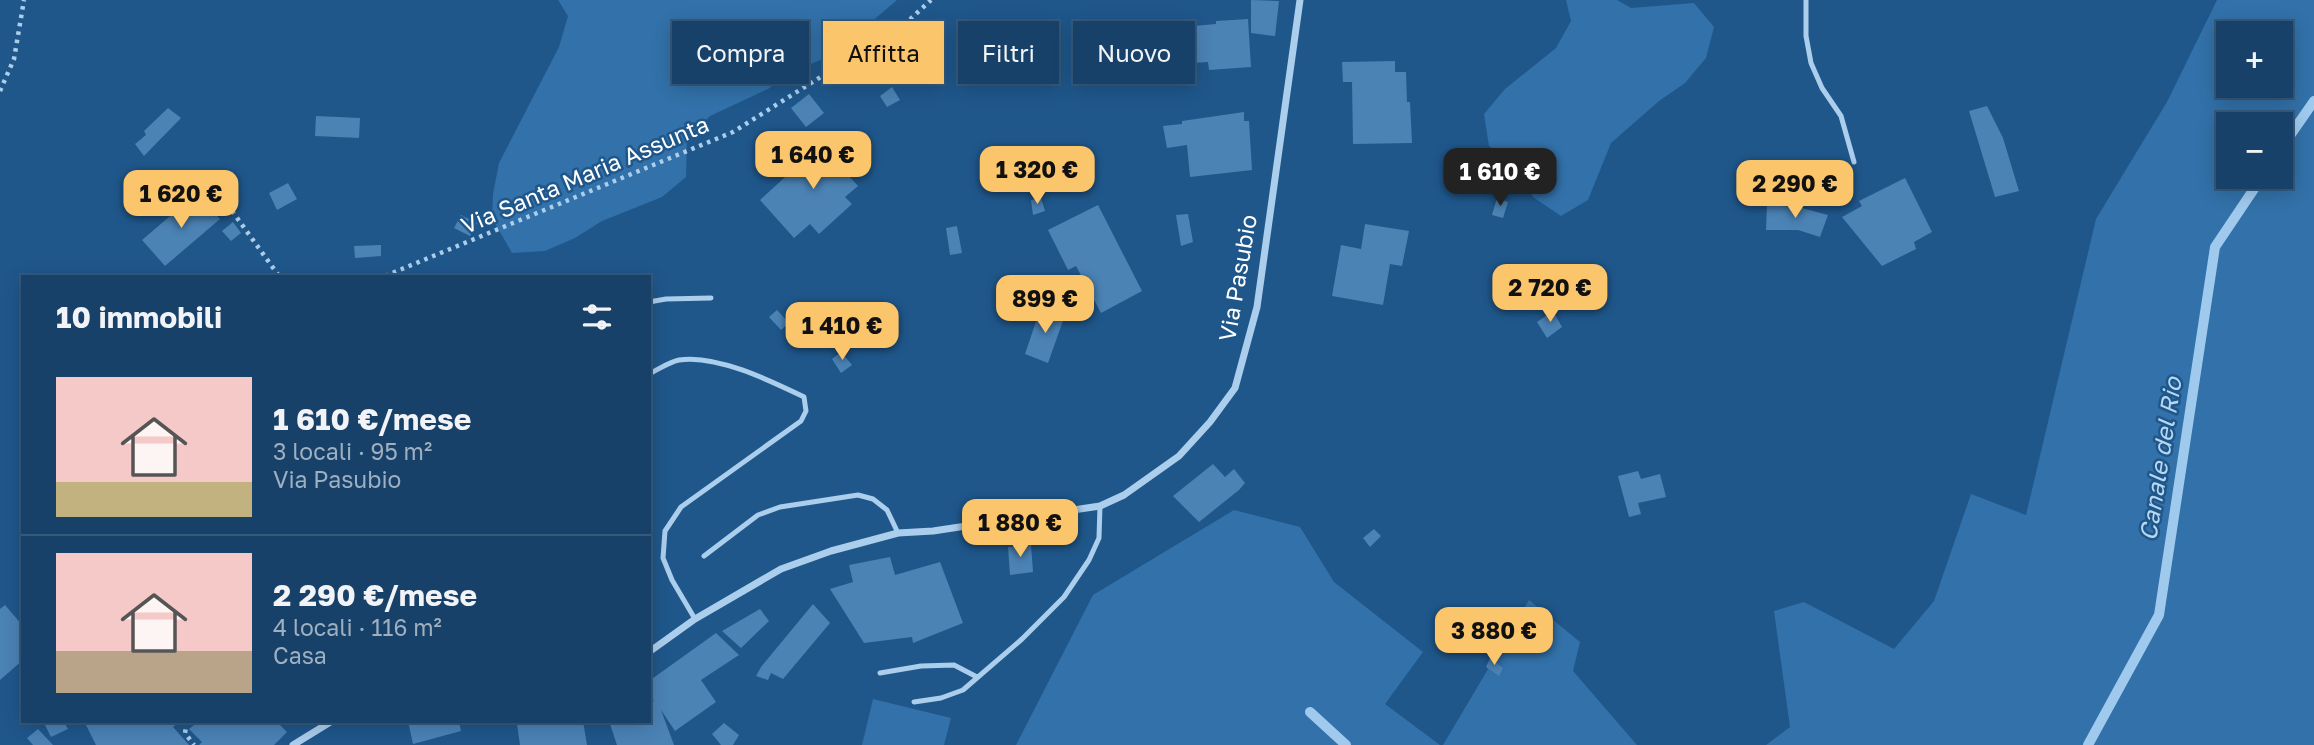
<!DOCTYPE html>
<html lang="it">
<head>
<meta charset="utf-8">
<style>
	body { margin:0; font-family:"Golos Text",sans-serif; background:#244c71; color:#f1f3f6; height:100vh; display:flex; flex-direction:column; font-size:26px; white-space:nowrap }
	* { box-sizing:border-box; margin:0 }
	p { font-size:23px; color:#9eafc0 }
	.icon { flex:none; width:38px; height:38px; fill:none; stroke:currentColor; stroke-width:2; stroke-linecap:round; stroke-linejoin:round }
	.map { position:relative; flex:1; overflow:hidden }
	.details { position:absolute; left:21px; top:275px; width:630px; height:448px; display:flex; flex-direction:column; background:#174168; border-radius:0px; box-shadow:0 4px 18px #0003,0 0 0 2px #365a7c }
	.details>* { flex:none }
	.banner { position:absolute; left:672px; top:21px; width:665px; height:63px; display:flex; gap:14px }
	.fabs { position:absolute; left:2216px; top:21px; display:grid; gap:14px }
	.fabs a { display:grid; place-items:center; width:77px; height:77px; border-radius:0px; background:#174168; box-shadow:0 4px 18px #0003,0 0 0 2px #365a7c; font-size:35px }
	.price { position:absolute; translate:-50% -60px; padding:0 16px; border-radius:14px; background:#fac56b; color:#111; font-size:23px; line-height:46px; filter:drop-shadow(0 2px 4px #0008) }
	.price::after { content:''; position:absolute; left:50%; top:42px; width:21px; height:16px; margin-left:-10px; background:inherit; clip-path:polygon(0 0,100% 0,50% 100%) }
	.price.active { background:#222; color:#fff }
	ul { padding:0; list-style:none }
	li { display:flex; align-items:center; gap:21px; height:175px; padding:0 35px }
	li+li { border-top:2px solid #365a7c }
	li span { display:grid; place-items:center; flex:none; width:196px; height:140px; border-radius:0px; color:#555 }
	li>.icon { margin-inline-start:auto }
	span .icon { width:84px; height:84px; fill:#fffc; stroke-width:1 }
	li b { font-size:30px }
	h2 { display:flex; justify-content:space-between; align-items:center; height:84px; padding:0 35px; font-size:30px }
	.pill { padding:0 24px; border-radius:0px; background:#174168; box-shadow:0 4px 18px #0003,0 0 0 2px #365a7c; font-size:24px; line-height:63px }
	.pill.active { background:#fac56b; color:#111 }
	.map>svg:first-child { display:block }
</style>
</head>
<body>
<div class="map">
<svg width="2314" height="745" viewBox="0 0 2314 745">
	<rect width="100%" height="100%" fill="#1f578b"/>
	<path fill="#3271a9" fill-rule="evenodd" d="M558 0H897L850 40 823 59 793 71 768 89 710 116 687 138 686 177 662 197 602 221 575 238 545 251 512 253 492 218 493 194 499 163 559 47 568 16Z
		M1566 0H1617L1631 8 1694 3 1714 27 1706 58 1685 83 1659 101 1611 143 1588 200 1561 216 1533 197 1516 168 1489 146 1484 114 1505 89 1556 48 1571 21Z
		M2217 0H2314V745H1766L1790 727 1774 611 1804 602 1894 649 1934 601 1971 494 2026 515 2096 219 2167 102ZM2228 33H2280V86H2228ZM2228 124H2280V177H2228Z
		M1234 510 1300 527 1334 582 1423 652 1385 704 1440 745H1016L1093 595Z
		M1529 600 1580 642 1573 671 1637 745H1443Z
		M873 699 951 718 944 745H862Z"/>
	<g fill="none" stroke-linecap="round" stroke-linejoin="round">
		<path stroke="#9fcaed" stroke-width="10" d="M2280 150 2314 101
			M1310 712 1346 745
			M2088 745 2159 615 2215 247 2262 177"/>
	</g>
	<path fill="#4b83b5" d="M1251 0 1279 1 1275 36 1251 33Z
		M1248 19 1251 67 1209 70 1208 62 1191 63V84H1161L1163 65H1152L1150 30 1216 24V21Z
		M1395 61V72H1406L1407 102H1410L1412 143 1353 144 1352 82H1343L1342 62Z
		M892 87 900 100 887 107 880 96Z
		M809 94 824 113 806 127 791 108Z
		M1987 106 2003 138 2019 191 1995 197 1969 111Z
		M168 108 181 118 144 156 135 144 146 135 144 131Z
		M1244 112V121H1249L1252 170 1190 177 1187 145 1167 148 1163 126 1182 124V121Z
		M316 116 360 118 359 138 315 136Z
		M825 140 849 150 841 167 858 186 845 197 852 204 819 234 810 224 794 238 760 200Z
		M1905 178 1932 232 1914 242 1916 249 1882 266 1842 217 1862 206 1859 201Z
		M288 183 297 199 277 210 269 193Z
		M197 193 220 219 165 266 142 240Z
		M1041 198 1045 211 1033 215 1031 200Z
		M1497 198 1508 202 1503 218 1492 215Z
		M1098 205 1142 291 1101 313 1076 266 1068 270 1048 230Z
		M1767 205 1798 207 1828 215 1820 237 1798 230H1766Z
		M1188 214 1193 242 1181 246 1176 215Z
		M461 215 477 223 470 236 454 228Z
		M233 222 241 233 231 241 222 231Z
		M1365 224 1409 231 1402 266 1390 264 1383 305 1332 296 1341 245 1361 249Z
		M957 226 962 253 950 255 946 228Z
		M381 245V256L355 258 354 246Z
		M1041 307 1065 315 1048 363 1025 354Z
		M777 310 789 323 781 330 769 317Z
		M1553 311 1562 327 1547 338 1537 322Z
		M841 352 852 365 841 373 832 359Z
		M1213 464 1225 477 1234 469 1245 483 1239 490 1199 522 1173 496Z
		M1638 471 1641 479 1660 474 1666 497 1638 503 1641 514 1629 517 1618 476Z
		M1374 529 1381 536 1370 547 1363 538Z
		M1031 544 1033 572 1010 575 1008 547Z
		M890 557 895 575 940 562 963 623 913 643 912 637 864 643 830 589 853 582 849 565Z
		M813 604 830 623 783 679 771 673 768 680 756 676 761 667Z
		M5 605 23 626V660L0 680V609Z
		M760 609 769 621 741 648 722 631Z
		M1501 609 1515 621 1509 629 1495 615Z
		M716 633 739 655 701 680 716 702 675 731 661 710 674 745H617L609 721H649V702L654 701 649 694V681Z
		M1490 658 1503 668 1499 676 1486 667Z
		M43 721H63L68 729 51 737Z
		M84 721H180L173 727 189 745H96Z
		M199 721H276L287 732 274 745H199L202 742 189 729Z
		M408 721H459L461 731 413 744Z
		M539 721H583L587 745H520L517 724Z
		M724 723 739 735 733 745H721L712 734Z
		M38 729 53 745H33L27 738Z"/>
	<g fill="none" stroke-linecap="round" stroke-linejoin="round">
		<path stroke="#abceec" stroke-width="4.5" stroke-dasharray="3.5 5" stroke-linecap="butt" d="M0 91 14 59 24 0
			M227 204 279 276
			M385 276 733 132 905 24 931 0
			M187 721 185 733 194 745"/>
		<path stroke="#abceec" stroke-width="5" d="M1806 0V36L1811 63 1822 88 1841 116 1854 162
			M649 302 666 299 711 298
			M649 374C659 369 669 362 679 360 716 354 771 381 804 397L806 411 801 421 681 507 665 531 663 558 672 580 695 619
			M704 556 758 515 780 507 858 495 873 499 887 510 898 533
			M880 673 921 666 954 665 977 677
			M914 702 941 698 963 690 1022 639 1064 597 1089 560 1099 538 1100 506"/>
		<path stroke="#abceec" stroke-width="7" d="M649 652 695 619 781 569 831 551 898 533 933 531 1100 506 1124 495 1179 456 1210 422 1235 388 1257 307 1300 0
			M293 745 332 721"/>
	</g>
	<g text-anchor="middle" stroke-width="5" stroke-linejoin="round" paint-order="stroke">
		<g font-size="23" fill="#fff" stroke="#1f578b">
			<text transform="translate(585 175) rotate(-23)" y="8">Via Santa Maria Assunta</text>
			<text transform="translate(1238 278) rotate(-80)" y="8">Via Pasubio</text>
		</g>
		<g font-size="24" font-style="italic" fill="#b7d7f3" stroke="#1f578b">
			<text transform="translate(2161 459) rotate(-81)" y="8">Canale del Rio</text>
		</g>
	</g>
</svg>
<div class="fabs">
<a>+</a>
<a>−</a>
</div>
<b class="price" style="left:813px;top:191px">1 640 €</b>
<b class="price" style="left:1037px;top:206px">1 320 €</b>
<b class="price active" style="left:1500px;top:208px">1 610 €</b>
<b class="price" style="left:1795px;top:220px">2 290 €</b>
<b class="price" style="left:181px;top:230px">1 620 €</b>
<b class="price" style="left:1550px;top:324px">2 720 €</b>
<b class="price" style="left:1045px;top:335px">899 €</b>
<b class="price" style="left:842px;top:362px">1 410 €</b>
<b class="price" style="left:1020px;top:559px">1 880 €</b>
<b class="price" style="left:1494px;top:667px">3 880 €</b>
<div class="banner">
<a class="pill">Compra</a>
<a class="pill active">Affitta</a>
<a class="pill">Filtri</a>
<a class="pill">Nuovo</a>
</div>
<section class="details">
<h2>10 immobili<svg class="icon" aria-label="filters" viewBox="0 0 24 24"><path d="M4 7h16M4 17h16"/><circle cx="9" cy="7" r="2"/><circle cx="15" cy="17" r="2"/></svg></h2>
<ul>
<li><span style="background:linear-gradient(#f6c9c9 75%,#c2b280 0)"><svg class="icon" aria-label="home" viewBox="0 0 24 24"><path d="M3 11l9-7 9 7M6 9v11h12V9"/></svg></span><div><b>1 610 €/mese</b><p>3 locali · 95 m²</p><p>Via Pasubio</p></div></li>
<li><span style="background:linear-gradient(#f6c9c9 70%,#b9a48a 0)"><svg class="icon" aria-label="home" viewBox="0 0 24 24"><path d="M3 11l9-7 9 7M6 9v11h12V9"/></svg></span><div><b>2 290 €/mese</b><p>4 locali · 116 m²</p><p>Casa</p></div></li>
</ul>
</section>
</div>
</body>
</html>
